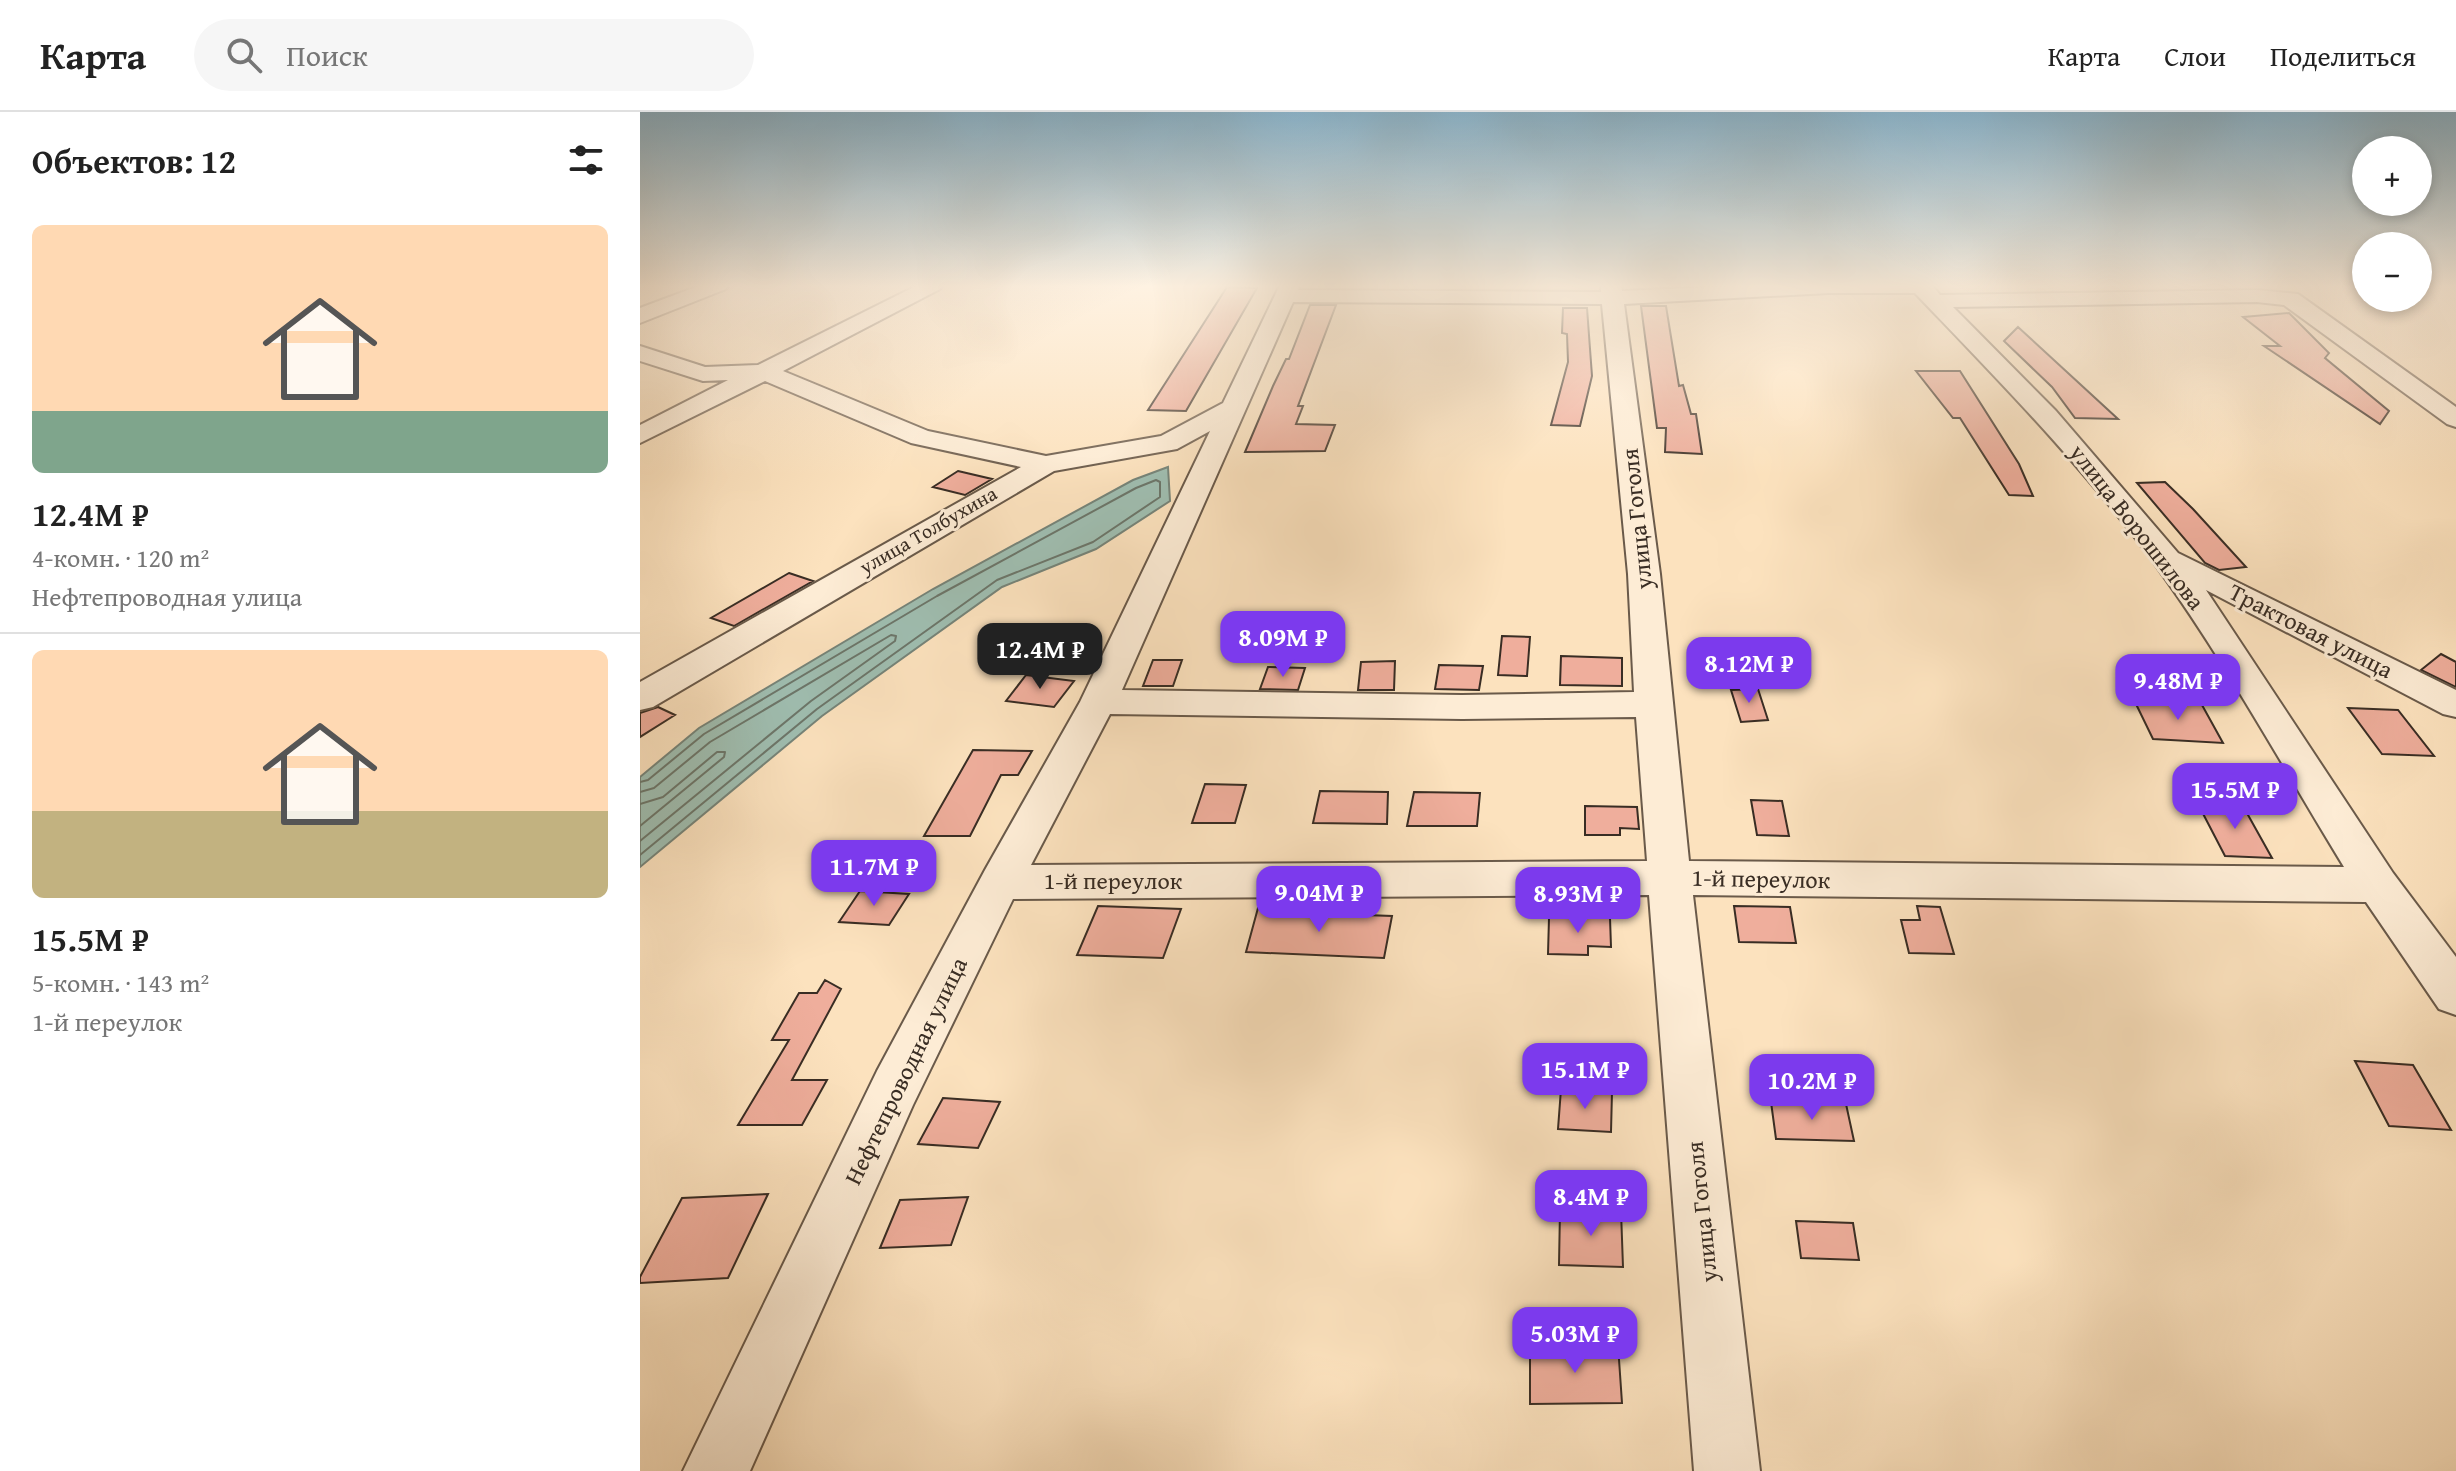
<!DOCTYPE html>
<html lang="ru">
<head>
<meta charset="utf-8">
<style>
	body { margin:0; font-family:"Gentium Book Plus",serif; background:#f6f6f6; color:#222; height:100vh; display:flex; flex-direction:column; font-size:30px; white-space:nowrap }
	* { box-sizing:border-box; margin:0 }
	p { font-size:26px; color:#767676 }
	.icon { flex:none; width:44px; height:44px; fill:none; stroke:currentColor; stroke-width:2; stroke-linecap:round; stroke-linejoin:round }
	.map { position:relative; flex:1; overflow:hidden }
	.drawer { display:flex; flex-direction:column; background:#fff; width:640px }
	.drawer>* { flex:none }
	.fabs { position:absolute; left:1712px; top:24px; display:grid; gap:16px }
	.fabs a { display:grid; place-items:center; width:80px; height:80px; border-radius:50%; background:#fff; box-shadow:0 4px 12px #0003; font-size:40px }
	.price { position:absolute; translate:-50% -68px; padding:0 18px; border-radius:16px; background:#7c3aed; color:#fff; font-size:26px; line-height:52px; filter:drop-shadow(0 2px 4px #0008) }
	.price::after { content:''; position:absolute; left:50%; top:48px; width:24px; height:18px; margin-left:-12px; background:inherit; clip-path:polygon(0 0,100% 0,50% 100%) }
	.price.selected { background:#222; color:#fff }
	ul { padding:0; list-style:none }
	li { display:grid; align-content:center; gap:16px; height:424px; padding:0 32px }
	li+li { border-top:2px solid #e0e0e0 }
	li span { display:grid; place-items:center; height:248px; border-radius:12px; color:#555 }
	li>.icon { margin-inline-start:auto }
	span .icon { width:144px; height:144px; fill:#fffc; stroke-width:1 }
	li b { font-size:34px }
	h2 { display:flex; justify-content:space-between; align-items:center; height:96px; padding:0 32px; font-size:34px }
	header { display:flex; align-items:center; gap:48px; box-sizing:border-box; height:112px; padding:0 40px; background:#fff; border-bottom:2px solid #e0e0e0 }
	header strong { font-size:38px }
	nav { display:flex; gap:44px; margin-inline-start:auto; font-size:28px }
	.search { width:560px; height:72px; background:#f6f6f6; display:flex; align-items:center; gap:20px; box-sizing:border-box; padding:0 28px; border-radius:44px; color:#767676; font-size:30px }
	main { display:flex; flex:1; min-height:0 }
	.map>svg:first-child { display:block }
</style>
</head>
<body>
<header>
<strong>Карта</strong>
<div class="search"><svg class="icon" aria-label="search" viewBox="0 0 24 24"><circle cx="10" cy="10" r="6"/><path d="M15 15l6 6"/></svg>Поиск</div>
<nav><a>Карта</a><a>Слои</a><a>Поделиться</a></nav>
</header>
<main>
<section class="drawer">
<h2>Объектов: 12<svg class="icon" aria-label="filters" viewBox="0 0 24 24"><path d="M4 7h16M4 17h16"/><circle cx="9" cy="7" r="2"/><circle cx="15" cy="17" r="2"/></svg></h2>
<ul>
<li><span style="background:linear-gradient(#ffd9b3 75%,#7fa58c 0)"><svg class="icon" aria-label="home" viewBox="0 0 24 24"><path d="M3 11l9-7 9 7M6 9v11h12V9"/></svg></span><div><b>12.4M ₽</b><p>4-комн. · 120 m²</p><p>Нефтепроводная улица</p></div></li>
<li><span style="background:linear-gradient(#ffd9b3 65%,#c2b280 0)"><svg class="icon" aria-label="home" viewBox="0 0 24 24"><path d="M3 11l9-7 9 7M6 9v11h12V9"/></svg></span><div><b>15.5M ₽</b><p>5-комн. · 143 m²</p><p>1-й переулок</p></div></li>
</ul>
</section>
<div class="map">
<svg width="1816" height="1359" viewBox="0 0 1816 1359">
	<rect width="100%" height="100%" fill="#fce2be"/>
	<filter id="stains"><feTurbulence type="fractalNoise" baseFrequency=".0025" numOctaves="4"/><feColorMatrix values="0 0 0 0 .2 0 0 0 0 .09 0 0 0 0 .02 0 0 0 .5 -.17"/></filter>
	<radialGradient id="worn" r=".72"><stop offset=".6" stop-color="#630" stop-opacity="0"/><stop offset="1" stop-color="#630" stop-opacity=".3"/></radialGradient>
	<path fill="#9fbeb1" stroke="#768479" stroke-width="2" d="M528 355 530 389 456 437 362 475 182 604 0 755V665L59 616 293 477 493 368Z"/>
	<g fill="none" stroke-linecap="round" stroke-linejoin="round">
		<path stroke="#6c766a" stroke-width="2" d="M0 670 8 668 64 622 297 484 496 376 516 368 520 370V385L453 430 357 468 177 597 0 743
			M0 680 14 676 70 630 251 523 256 524 255 529 171 589 0 729
			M0 692 23 685 77 640H85L84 645 0 714"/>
	</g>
	<path fill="#efae9c" stroke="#392d24" stroke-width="2" d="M587 175 617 176 546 299 508 298Z
		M670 193H696L658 294H663L656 312 695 313 685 339 605 340 633 274 646 247H649Z
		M1001 194H1026L1039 274 1043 273 1051 302H1056L1062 342 1025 340 1026 316H1017Z
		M923 196H947L952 264 940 314 911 313 928 250 927 222 922 221Z
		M1649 201 1689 241 1685 246 1749 299 1740 312 1624 234H1640L1603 205Z
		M1378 215 1478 307 1435 306 1412 275 1364 229Z
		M1276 259H1320L1379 352 1393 384 1369 383 1320 306H1313Z
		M318 359 352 367 325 383 293 375Z
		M1525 370 1553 397 1606 455 1579 458 1565 451 1497 371Z
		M149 461 173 469 94 514 71 506Z
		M862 524 890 525 887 564 858 563Z
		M1801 542 1816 550V575L1781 558Z
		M921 544 982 546V574L920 573Z
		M513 548H542L533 574H503Z
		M755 549 754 578H718L721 550Z
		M799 553 843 554 839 578 795 577Z
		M628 555 665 556 658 578 620 577Z
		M386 563 434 569 414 595 366 589Z
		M1118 577 1128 608 1101 610 1091 578Z
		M1495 590 1562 593 1583 631 1513 627Z
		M18 595 35 603 0 625V601Z
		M1708 596 1758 598 1794 644 1742 642Z
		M333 638 392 639 378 663H361L330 724H284Z
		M565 672 606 673 595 711H552Z
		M680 679 748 680 747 712 673 711Z
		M774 680 840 681 837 714H767Z
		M1111 688 1142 689 1149 724 1117 723Z
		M1558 692 1603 694 1632 746 1585 744Z
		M945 694 997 695 999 717 980 716V723H945Z
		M220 779 269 782 249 813 199 810Z
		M458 794 541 797 523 846 437 843Z
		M1094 794 1150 795 1156 831 1099 830Z
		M1277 794 1300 795 1314 842 1269 841 1261 808H1280Z
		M618 796 672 797 671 801 752 804 744 846 606 840Z
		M909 806H970L971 835 948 834V843L908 842Z
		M185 868 201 877 152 968H187L162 1013H98L149 928H132L159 881H177Z
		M1715 949 1773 953 1811 1018 1749 1014Z
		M921 977 972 980 971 1020 918 1017Z
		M303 986 360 990 338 1036 278 1032Z
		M1131 990 1206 992 1214 1029 1136 1027Z
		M128 1082 88 1166 0 1171V1165L42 1086Z
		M328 1085 311 1133 240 1136 260 1088Z
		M920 1098 981 1099 983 1155 919 1153Z
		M1156 1109 1213 1111 1219 1148 1161 1146Z
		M978 1233 982 1291 890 1292V1234Z"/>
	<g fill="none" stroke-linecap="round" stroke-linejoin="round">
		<g stroke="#6a5a4a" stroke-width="4">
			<path id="minor" d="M61 173H89L86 177 0 211V196Z
				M278 173H303L300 177 143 259 288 319 406 344 521 324 583 291 640 173H660L658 178 961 180V173H981L982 179 1112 173H1292L1300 183 1617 178 1658 182 1816 295V315L1807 312 1644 193 1617 190 1313 195 1416 299 1538 441 1816 578V605L1803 602 1566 478 1753 761 1816 845V903L1799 897 1726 790 1053 783 1120 1359H1054L1009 783 373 787 273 993 110 1359H43L237 959 345 758 440 590 570 319 537 337 414 359 13 595 0 598V570L381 355 271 331 125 269 0 331V313L88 268 63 269 0 249V234L65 255 118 253ZM1188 181H1275C1359 269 1446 357 1517 455 1586 551 1643 655 1704 755L1049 749 1020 462 984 192ZM653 190 962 192 988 462 994 580 822 583 482 578ZM470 602 822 607 996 605 1007 749 391 753Z"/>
		</g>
		<use href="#minor" fill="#fdecd5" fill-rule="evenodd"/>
	</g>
	<linearGradient id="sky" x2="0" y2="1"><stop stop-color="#8bb8d2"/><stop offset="0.48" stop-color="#fef2e2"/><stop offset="1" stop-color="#fef2e2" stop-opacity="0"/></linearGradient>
	<rect width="1816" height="363" fill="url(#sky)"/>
	<g text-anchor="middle" stroke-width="6" stroke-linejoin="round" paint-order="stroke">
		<g font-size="20" fill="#392d24" stroke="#fdecd5">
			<text transform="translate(288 418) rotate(-30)" y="7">улица Толбухина</text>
		</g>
		<g font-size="24" fill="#392d24" stroke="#fdecd5">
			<text transform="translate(997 407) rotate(-96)" y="8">улица Гоголя</text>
			<text transform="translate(1497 415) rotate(52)" y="8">улица Ворошилова</text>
			<text transform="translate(1671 519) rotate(27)" y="8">Трактовая улица</text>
			<text transform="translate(1121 767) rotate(1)" y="8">1-й переулок</text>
			<text x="473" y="777">1-й переулок</text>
			<text transform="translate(266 959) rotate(-64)" y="8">Нефтепроводная улица</text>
			<text transform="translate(1062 1100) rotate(-96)" y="8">улица Гоголя</text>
		</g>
	</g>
	<rect width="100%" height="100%" filter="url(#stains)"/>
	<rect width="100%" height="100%" fill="url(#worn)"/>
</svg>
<div class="fabs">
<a>+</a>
<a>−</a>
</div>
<b class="price" style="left:643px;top:567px">8.09M ₽</b>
<b class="price selected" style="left:400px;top:579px">12.4M ₽</b>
<b class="price" style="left:1109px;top:593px">8.12M ₽</b>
<b class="price" style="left:1538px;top:610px">9.48M ₽</b>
<b class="price" style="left:1595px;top:719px">15.5M ₽</b>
<b class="price" style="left:234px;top:796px">11.7M ₽</b>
<b class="price" style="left:679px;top:822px">9.04M ₽</b>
<b class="price" style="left:938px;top:823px">8.93M ₽</b>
<b class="price" style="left:945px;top:999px">15.1M ₽</b>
<b class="price" style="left:1172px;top:1010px">10.2M ₽</b>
<b class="price" style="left:951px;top:1126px">8.4M ₽</b>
<b class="price" style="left:935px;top:1263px">5.03M ₽</b>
</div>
</main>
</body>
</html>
